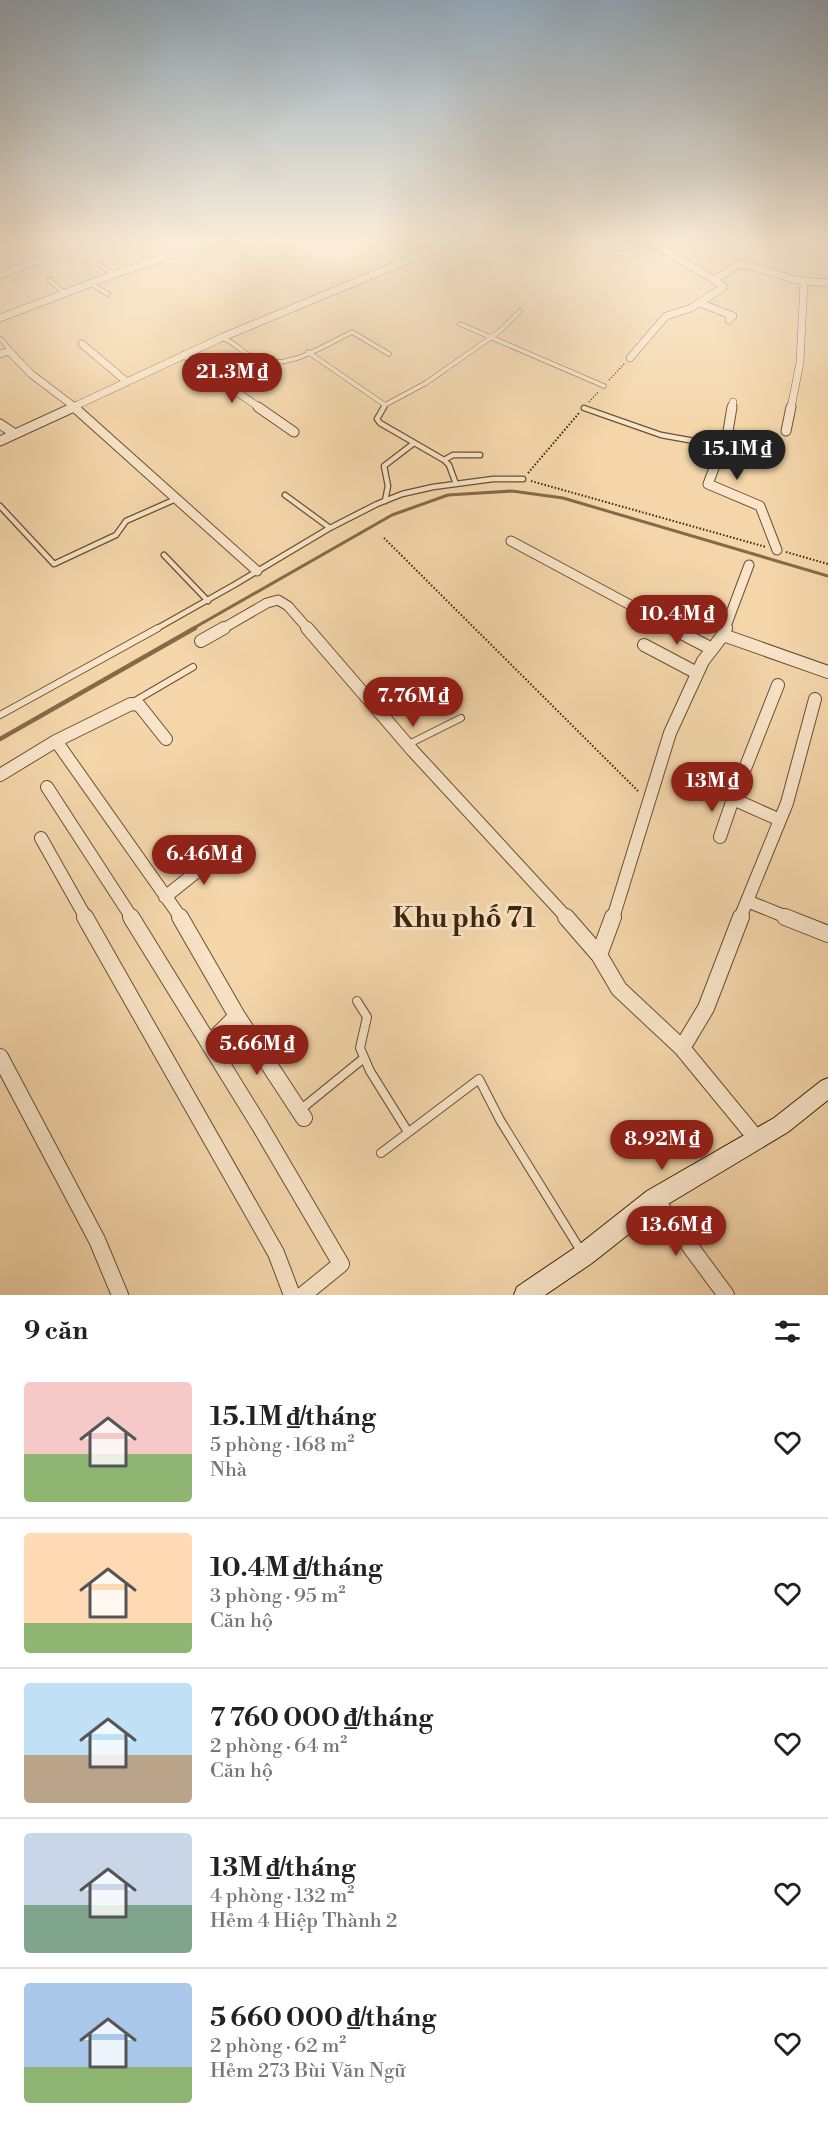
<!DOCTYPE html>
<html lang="vi">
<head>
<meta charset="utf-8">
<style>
	body { margin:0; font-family:"Libre Bodoni",serif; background:#f2f2f2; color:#222; height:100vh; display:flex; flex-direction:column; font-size:22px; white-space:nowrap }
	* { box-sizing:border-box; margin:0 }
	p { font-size:20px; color:#767676 }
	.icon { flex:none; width:33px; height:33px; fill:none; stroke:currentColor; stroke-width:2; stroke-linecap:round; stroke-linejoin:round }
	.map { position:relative; height:1295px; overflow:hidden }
	.sheet { display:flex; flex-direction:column; background:#fff; flex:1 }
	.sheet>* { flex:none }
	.price { position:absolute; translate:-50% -51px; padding:0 14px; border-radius:21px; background:#8f2418; color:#fff; font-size:20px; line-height:39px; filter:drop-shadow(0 2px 3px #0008) }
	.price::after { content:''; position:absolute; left:50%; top:36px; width:18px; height:14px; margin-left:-9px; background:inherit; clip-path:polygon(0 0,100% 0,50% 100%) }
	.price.current { background:#222; color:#fff }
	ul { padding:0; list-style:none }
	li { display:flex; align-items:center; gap:18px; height:150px; padding:0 24px }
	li+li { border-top:2px solid #e0e0e0 }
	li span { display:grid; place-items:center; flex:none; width:168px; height:120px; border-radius:6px; color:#555 }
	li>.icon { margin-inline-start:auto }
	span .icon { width:72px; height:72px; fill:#fffc; stroke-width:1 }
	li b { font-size:26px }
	h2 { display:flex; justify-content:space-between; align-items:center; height:72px; padding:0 24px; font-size:26px }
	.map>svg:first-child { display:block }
</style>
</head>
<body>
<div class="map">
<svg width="828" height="1295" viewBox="0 0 828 1295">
	<rect width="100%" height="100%" fill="#f4d6aa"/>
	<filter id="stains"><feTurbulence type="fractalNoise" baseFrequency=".00333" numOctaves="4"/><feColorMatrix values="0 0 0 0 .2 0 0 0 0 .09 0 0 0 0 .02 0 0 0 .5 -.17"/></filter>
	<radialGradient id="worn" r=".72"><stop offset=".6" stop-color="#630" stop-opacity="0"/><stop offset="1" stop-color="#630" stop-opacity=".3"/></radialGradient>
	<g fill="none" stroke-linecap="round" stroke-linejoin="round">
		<path stroke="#856a4a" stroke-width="3" d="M192 629 392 515 448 495 512 491 563 498 828 576"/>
		<path stroke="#856a4a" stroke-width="4.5" d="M0 739 195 628"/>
		<g stroke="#6a5032" stroke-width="5">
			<path id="service-far3" d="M197 238 206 243
				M492 238 531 256
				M409 240 431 251
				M61 259 77 252 65 243
				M99 265 115 274
				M49 280 65 293
				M90 283 108 294
				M460 324 604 386
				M222 338C236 342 245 356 258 360 289 370 325 345 352 332L389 354
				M1 339 10 350
				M308 352 385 405 426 383 500 331 520 311
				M383 408 385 405"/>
		</g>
		<g stroke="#6a5032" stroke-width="7">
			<path id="service-far2" d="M384 407 377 419 380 423 444 460 449 465 456 484
				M584 408 661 435 722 446
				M444 460 453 455H480
				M285 495 330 528
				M385 501 388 486 384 466 414 443
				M0 506 54 564 116 535 126 521 176 499
				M164 555 208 601
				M156 629 234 585 328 529 377 504 402 494 433 487 493 479H523"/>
		</g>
		<g stroke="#6a5032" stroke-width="8">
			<path id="service-far1" d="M135 701 193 667
				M0 715 158 628
				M409 744 461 718"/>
		</g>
		<g stroke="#6a5032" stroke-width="10">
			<path id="service" d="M357 1001 367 1017 360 1048 370 1071 408 1132
				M300 1110 364 1058
				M381 1153 479 1079 500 1120 581 1251"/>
		</g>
		<g stroke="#6a5032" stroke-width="8">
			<path id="minor-far3" d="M56 238 75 244 98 238
				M644 238 714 280 738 265 745 264 796 280 828 283
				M733 238 765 254
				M0 240 5 238
				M619 248 647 238
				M0 275 42 259
				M700 303 733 316 729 320
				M0 318 115 274 218 239
				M82 344 127 382
				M0 354 9 351 31 374 76 408
				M184 355 260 408
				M630 358 666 316 691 308 724 287 714 280
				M71 408 221 338 461 238
				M732 408 733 402
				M791 408 800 362 804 281"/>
		</g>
		<g stroke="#6a5032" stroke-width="11">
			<path id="minor-far2" d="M74 407 257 571
				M258 407 294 432
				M732 407 728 431 708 484 760 506 777 550
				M0 424 15 434
				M786 431 791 407
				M0 441 74 407
				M511 541 675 629
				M222 629 267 603 278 600 288 606 308 629
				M725 629 749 565"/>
		</g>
		<g stroke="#6a5032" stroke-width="14">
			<path id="minor-far1" d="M307 628 413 751 567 918
				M672 628 712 649
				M723 635 828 672
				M201 641 224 628
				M644 645 697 673
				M778 685 733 799 780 820
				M166 739 139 705 131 704 56 741 181 918
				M0 775 56 741
				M47 787 132 918
				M720 837 733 799
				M41 838 86 918
				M165 897 224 850
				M747 901 789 918
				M613 918 670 733 703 661 723 635 726 628
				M740 918 787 803 815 699"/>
		</g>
		<g stroke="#6a5032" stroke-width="18">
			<path id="minor" d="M85 917 276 1253 292 1295
				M131 917 260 1126 341 1264 303 1295
				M180 917 237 1016
				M566 917 599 955
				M613 917 599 955 619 989 682 1048 756 1138
				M785 917 828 934
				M209 1044 237 1016 304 1118
				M682 1048 706 1008 741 917
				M0 1057 97 1240 120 1295
				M655 1199 726 1295"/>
		</g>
		<g stroke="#3c240a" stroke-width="2">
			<path id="secondary" d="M828 1078V1100L788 1132 663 1207 592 1263 545 1295H514L517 1287 576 1247 647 1191 774 1118 821 1081Z"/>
		</g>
		<path stroke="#3c240a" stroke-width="1.5" stroke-dasharray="1 2" stroke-linecap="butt" d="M609 380 624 364
			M589 402 599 391"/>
		<path stroke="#3c240a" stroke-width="2" stroke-dasharray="1.5 2" stroke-linecap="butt" d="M528 473 579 413
			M531 481 766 547
			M384 538 639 792
			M786 552 828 564"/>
		<use href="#service-far3" stroke="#f8e4c8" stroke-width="4"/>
		<use href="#service-far2" stroke="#f8e4c8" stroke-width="4.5"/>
		<use href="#service-far1" stroke="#f8e4c8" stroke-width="6"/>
		<use href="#service" stroke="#f8e4c8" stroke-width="8"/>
		<use href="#minor-far3" stroke="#f8e4c8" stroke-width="7"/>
		<use href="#minor-far2" stroke="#f8e4c8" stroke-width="9"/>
		<use href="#minor-far1" stroke="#f8e4c8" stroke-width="12"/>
		<use href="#minor" stroke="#f8e4c8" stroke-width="16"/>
		<use href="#secondary" fill="#f8e4c8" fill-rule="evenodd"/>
	</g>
	<linearGradient id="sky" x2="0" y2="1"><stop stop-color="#93a9ba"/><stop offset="0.57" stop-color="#faedd9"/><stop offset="1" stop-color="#faedd9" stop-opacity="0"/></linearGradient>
	<rect width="828" height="420" fill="url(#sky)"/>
	<g text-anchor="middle" stroke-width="6" stroke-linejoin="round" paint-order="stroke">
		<g font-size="27" font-weight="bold" fill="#3c240a" stroke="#f8e4c8">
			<text x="464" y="927">Khu phố 71</text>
		</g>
	</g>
	<rect width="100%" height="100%" filter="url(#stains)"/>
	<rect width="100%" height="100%" fill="url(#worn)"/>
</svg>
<b class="price" style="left:232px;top:404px">21.3M ₫</b>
<b class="price current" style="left:737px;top:481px">15.1M ₫</b>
<b class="price" style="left:677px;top:646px">10.4M ₫</b>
<b class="price" style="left:413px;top:728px">7.76M ₫</b>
<b class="price" style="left:712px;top:813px">13M ₫</b>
<b class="price" style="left:204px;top:886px">6.46M ₫</b>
<b class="price" style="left:257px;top:1076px">5.66M ₫</b>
<b class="price" style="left:662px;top:1171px">8.92M ₫</b>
<b class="price" style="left:676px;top:1257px">13.6M ₫</b>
</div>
<section class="sheet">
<h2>9 căn<svg class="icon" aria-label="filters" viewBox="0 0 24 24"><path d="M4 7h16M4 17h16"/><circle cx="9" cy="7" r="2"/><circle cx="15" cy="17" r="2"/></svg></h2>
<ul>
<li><span style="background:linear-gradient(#f6c9c9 60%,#8fb573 0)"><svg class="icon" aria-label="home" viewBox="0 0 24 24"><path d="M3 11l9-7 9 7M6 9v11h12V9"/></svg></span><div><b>15.1M ₫/tháng</b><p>5 phòng · 168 m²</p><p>Nhà</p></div><svg class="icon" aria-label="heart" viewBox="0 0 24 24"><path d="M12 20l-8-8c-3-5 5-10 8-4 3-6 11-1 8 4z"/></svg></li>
<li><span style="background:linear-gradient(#ffd9b3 75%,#8fb573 0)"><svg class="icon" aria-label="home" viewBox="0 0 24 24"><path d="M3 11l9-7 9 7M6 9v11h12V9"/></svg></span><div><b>10.4M ₫/tháng</b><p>3 phòng · 95 m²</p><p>Căn hộ</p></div><svg class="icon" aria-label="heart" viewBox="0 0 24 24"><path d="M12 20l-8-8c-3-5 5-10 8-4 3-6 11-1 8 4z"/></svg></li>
<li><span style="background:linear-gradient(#bfe0f5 60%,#b9a48a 0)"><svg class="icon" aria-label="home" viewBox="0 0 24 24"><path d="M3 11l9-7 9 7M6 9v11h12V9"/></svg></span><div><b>7 760 000 ₫/tháng</b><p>2 phòng · 64 m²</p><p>Căn hộ</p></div><svg class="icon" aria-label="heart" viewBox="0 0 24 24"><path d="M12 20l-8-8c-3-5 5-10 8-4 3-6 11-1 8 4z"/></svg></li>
<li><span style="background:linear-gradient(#c9d6e8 60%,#7fa58c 0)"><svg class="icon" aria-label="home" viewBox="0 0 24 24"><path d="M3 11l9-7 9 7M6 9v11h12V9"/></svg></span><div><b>13M ₫/tháng</b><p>4 phòng · 132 m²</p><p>Hẻm 4 Hiệp Thành 2</p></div><svg class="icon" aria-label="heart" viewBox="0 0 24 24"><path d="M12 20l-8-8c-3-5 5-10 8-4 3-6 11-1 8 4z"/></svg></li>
<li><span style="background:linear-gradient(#a9c7e8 70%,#8fb573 0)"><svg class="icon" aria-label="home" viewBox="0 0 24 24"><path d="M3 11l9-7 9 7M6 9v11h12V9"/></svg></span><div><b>5 660 000 ₫/tháng</b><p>2 phòng · 62 m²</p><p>Hẻm 273 Bùi Văn Ngữ</p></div><svg class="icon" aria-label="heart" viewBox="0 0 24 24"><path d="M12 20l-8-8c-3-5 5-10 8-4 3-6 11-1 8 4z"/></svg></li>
</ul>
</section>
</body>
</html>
